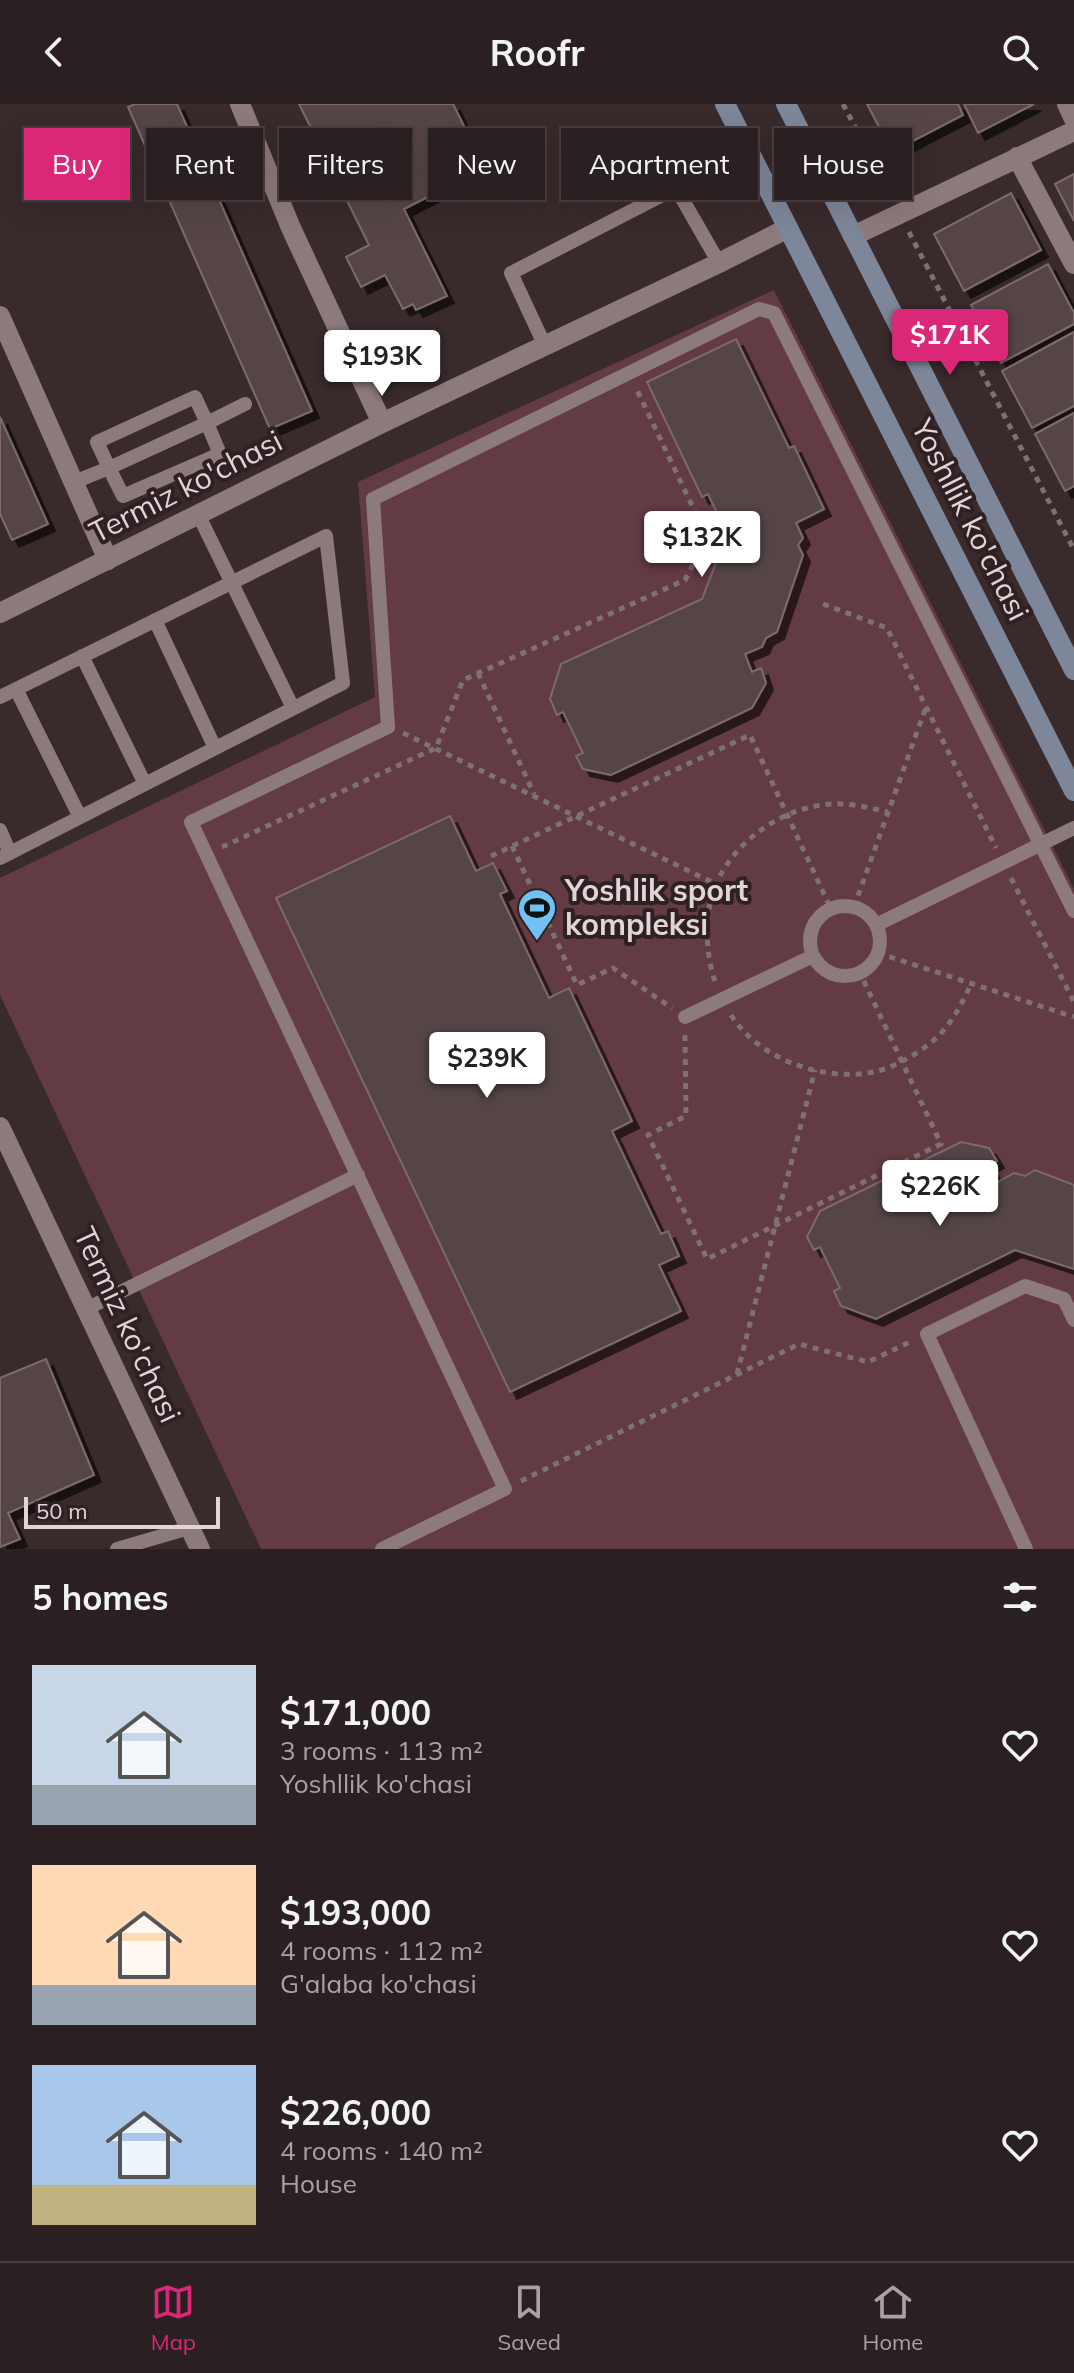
<!DOCTYPE html>
<html lang="en">
<head>
<meta charset="utf-8">
<style>
	body { margin:0; font-family:Mulish,sans-serif; background:#33282a; color:#f1f3f6; height:100vh; display:flex; flex-direction:column; font-size:30px; white-space:nowrap }
	* { box-sizing:border-box; margin:0 }
	p { font-size:26px; color:#a6a3a5 }
	.icon { flex:none; width:44px; height:44px; fill:none; stroke:currentColor; stroke-width:2; stroke-linecap:round; stroke-linejoin:round }
	.map { position:relative; height:1445px; overflow:hidden }
	.side { display:flex; flex-direction:column; background:#2b2021; flex:1 }
	.side>* { flex:none }
	.guide { position:absolute; left:24px; top:24px; width:1026px; height:72px; display:flex; gap:16px }
	.scale { position:absolute; left:24px; bottom:20px; width:196px; box-sizing:border-box; padding-left:8px; border:4px solid #e0d5d7; border-top:0; font-size:22px; line-height:28px; white-space:nowrap; color:#e0d5d7; -webkit-text-stroke:6px #2f2023; paint-order:stroke }
	.price { position:absolute; translate:-50% -68px; padding:0 18px; border-radius:8px; background:#fff; color:#222; font-size:26px; line-height:52px; filter:drop-shadow(0 2px 4px #0008) }
	.price::after { content:''; position:absolute; left:50%; top:48px; width:24px; height:18px; margin-left:-12px; background:inherit; clip-path:polygon(0 0,100% 0,50% 100%) }
	.price.active { background:#db2777; color:#fff }
	ul { padding:0; list-style:none }
	li { display:flex; align-items:center; gap:24px; height:200px; padding:0 32px }
	li span { display:grid; place-items:center; flex:none; width:224px; height:160px; border-radius:0px; color:#555 }
	li>.icon { margin-inline-start:auto }
	span .icon { width:96px; height:96px; fill:#fffc; stroke-width:1 }
	li b { font-size:34px }
	h2 { display:flex; justify-content:space-between; align-items:center; height:96px; padding:0 32px; font-size:34px }
	.pill { padding:0 28px; border-radius:0px; background:#2b2021; box-shadow:0 8px 32px #0002,0 0 0 2px #473e3f; font-size:28px; line-height:72px }
	.pill.active { background:#db2777; color:#fff }
	header { display:flex; justify-content:space-between; align-items:center; height:104px; padding:0 32px; background:#2b2021; font-size:36px; font-weight:700 }
	.tabs { display:flex; justify-content:space-around; align-items:center; height:112px; border-top:2px solid #473e3f; background:#2b2021; font-size:22px; color:#a6a3a5 }
	.tabs a { display:grid; justify-items:center; gap:4px }
	.tabs .active { color:#db2777 }
	.map>svg:first-child { display:block }
</style>
</head>
<body>
<header><svg class="icon" aria-label="back" viewBox="0 0 24 24"><path d="M15 5l-7 7 7 7"/></svg>Roofr<svg class="icon" aria-label="search" viewBox="0 0 24 24"><circle cx="10" cy="10" r="6"/><path d="M15 15l6 6"/></svg></header>
<div class="map">
<svg width="1074" height="1445" viewBox="0 0 1074 1445">
	<defs>
		<filter id="shadow"><feDropShadow dx="7" dy="7" stdDeviation="0" flood-color="#0009"/></filter>
	</defs>
	<rect width="100%" height="100%" fill="#392a2c"/>
	<path fill="#633b43" d="M774 186 1074 785V1445H261L0 891V774L375 593 358 378Z"/>
	<path fill="#554447" stroke="#7d6a6d" stroke-width="2" filter="url(#shadow)" d="M135 0H177L312 307 270 325 128 3Z
		M299 0H453L485 64 404 105 447 192 416 206 413 200 403 205 385 171 361 183 346 153 369 141Z
		M867 0H958L963 11 892 48Z
		M964 0H1034L978 29Z
		M1074 70V117L1055 80Z
		M1011 89 1041 146 964 187 934 130Z
		M1048 160 1074 209V220L1001 259 971 201Z
		M1074 228V302L1032 324 1002 267Z
		M736 235 789 344 794 342 824 405 796 419 803 434 798 441 803 451 777 528 766 534 762 543 745 550 752 568 761 564 766 579 752 604 611 671 583 665 576 652 583 649 563 608 557 611 550 595 561 560 702 495 727 430 708 390 702 393 647 278Z
		M1074 309V382L1065 387 1035 330Z
		M0 313 48 420 12 436 0 410Z
		M450 712 476 767 493 759 507 787 500 790 549 894 569 884 632 1017 612 1027 661 1130 668 1127 679 1152 659 1161 681 1207 510 1288 276 794Z
		M961 1038 989 1044 997 1057 989 1061 998 1078 1014 1069 1025 1072 1035 1066 1074 1081V1165L1015 1146 876 1215 841 1202 834 1187 840 1184 820 1143 814 1146 807 1133 820 1107Z
		M46 1255 94 1371 8 1409 20 1435 0 1443V1274Z"/>
	<g fill="none" stroke-linecap="round" stroke-linejoin="round">
		<path stroke="#7f7173" stroke-width="5" stroke-dasharray="6 6" stroke-linecap="butt" d="M843 0 890 90
			M909 128 1074 446
			M823 500 887 524 996 744
			M478 569 534 690
			M403 629 716 780
			M512 742 577 881 613 864 672 904
			M222 743 436 644 463 576 685 476 707 433 636 284
			M491 752 750 631 831 805
			M1011 774 1074 898
			M854 803 926 603
			M878 849 1074 913
			M715 877C705 850 704 806 716 780 736 735 785 702 833 700 852 699 870 704 888 708
			M731 911C759 955 822 978 874 968 892 964 914 952 929 940 949 925 961 902 971 880
			M685 931 686 1012 648 1031 707 1155 941 1040 860 869
			M737 1270 815 966
			M521 1377 799 1240 868 1258 912 1237"/>
		<path stroke="#8d7a7d" stroke-width="14" d="M545 242 511 169 676 84 719 159
			M74 378 109 364 123 392 220 350 207 319 109 364 97 338 195 293 207 319 245 300
			M199 412 293 604
			M155 516 215 644
			M82 552 145 680
			M16 585 80 713
			M0 593 326 432 343 579 0 754
			M0 726 10 749
			M810 837a35 35 0 1 1 70 0a35 35 0 1 1-70 0Z
			M876 821 1074 724
			M685 913 813 852
			M86 1205 358 1071
			M117 1445 189 1424
			M382 1445 505 1385 191 718 388 623 373 395 759 205 774 209 1074 807
			M1026 1445 927 1230 1025 1182 1064 1195 1074 1216"/>
		<path stroke="#8d7a7d" stroke-width="20" d="M240 0 291 124 382 319
			M1067 0 1074 15
			M1017 53 1074 160
			M853 132 1074 27
			M0 212 108 456
			M0 509 382 319 719 159 788 124
			M0 1023 200 1445"/>
		<path stroke="#7d8799" stroke-width="20" d="M725 0 1074 687
			M786 0 1074 566"/>
	</g>
	<defs>
		<g id="stadium-pin" transform="scale(2)"><path d="M0 17L-7.5 6A9.5 9.5 0 1 1 7.5 6Z" fill="#72c1f5" stroke="#2f2023"/><path d="M0-5a6.5 5 0 1 0 0 10a6.5 5 0 1 0 0-10ZM-3.5-1.8h7v3.6h-7Z" fill="#111"/></g>
	</defs>
	<g fill-rule="evenodd">
		<use href="#stadium-pin" x="537" y="804"/>
	</g>
	<g text-anchor="middle" stroke-width="8" stroke-linejoin="round" paint-order="stroke">
		<g font-size="30" fill="#e0d5d7" stroke="#2f2023">
			<text transform="translate(186 383) rotate(-27)" y="10">Termiz ko'chasi</text>
			<text transform="translate(970 416) rotate(63)" y="10">Yoshllik ko'chasi</text>
			<text transform="translate(127 1221) rotate(65)" y="10">Termiz ko'chasi</text>
		</g>
		<g font-size="30" font-weight="bold" fill="#e0d5d7" stroke="#2f2023" text-anchor="start">
			<text x="565" y="797">Yoshlik sport<tspan x="565" dy="34">kompleksi</tspan></text>
		</g>
	</g>
</svg>
<div class="scale">50 m</div>
<b class="price active" style="left:950px;top:273px">$171K</b>
<b class="price" style="left:382px;top:294px">$193K</b>
<b class="price" style="left:702px;top:475px">$132K</b>
<b class="price" style="left:487px;top:996px">$239K</b>
<b class="price" style="left:940px;top:1124px">$226K</b>
<div class="guide">
<a class="pill active">Buy</a>
<a class="pill">Rent</a>
<a class="pill">Filters</a>
<a class="pill">New</a>
<a class="pill">Apartment</a>
<a class="pill">House</a>
</div>
</div>
<section class="side">
<h2>5 homes<svg class="icon" aria-label="filters" viewBox="0 0 24 24"><path d="M4 7h16M4 17h16"/><circle cx="9" cy="7" r="2"/><circle cx="15" cy="17" r="2"/></svg></h2>
<ul>
<li><span style="background:linear-gradient(#c9d6e8 75%,#9aa5b1 0)"><svg class="icon" aria-label="home" viewBox="0 0 24 24"><path d="M3 11l9-7 9 7M6 9v11h12V9"/></svg></span><div><b>$171,000</b><p>3 rooms · 113 m²</p><p>Yoshllik ko'chasi</p></div><svg class="icon" aria-label="heart" viewBox="0 0 24 24"><path d="M12 20l-8-8c-3-5 5-10 8-4 3-6 11-1 8 4z"/></svg></li>
<li><span style="background:linear-gradient(#ffd9b3 75%,#9aa5b1 0)"><svg class="icon" aria-label="home" viewBox="0 0 24 24"><path d="M3 11l9-7 9 7M6 9v11h12V9"/></svg></span><div><b>$193,000</b><p>4 rooms · 112 m²</p><p>G'alaba ko'chasi</p></div><svg class="icon" aria-label="heart" viewBox="0 0 24 24"><path d="M12 20l-8-8c-3-5 5-10 8-4 3-6 11-1 8 4z"/></svg></li>
<li><span style="background:linear-gradient(#a9c7e8 75%,#c2b280 0)"><svg class="icon" aria-label="home" viewBox="0 0 24 24"><path d="M3 11l9-7 9 7M6 9v11h12V9"/></svg></span><div><b>$226,000</b><p>4 rooms · 140 m²</p><p>House</p></div><svg class="icon" aria-label="heart" viewBox="0 0 24 24"><path d="M12 20l-8-8c-3-5 5-10 8-4 3-6 11-1 8 4z"/></svg></li>
</ul>
</section>
<nav class="tabs">
<a class="active"><svg class="icon" aria-label="map" viewBox="0 0 24 24"><path d="M3 6l6-2 6 2 6-2v14l-6 2-6-2-6 2zM9 4v14M15 6v14"/></svg>Map</a>
<a><svg class="icon" aria-label="saved" viewBox="0 0 24 24"><path d="M7 4h10v16l-5-4-5 4z"/></svg>Saved</a>
<a><svg class="icon" aria-label="home" viewBox="0 0 24 24"><path d="M3 11l9-7 9 7M6 9v11h12V9"/></svg>Home</a>
</nav>
</body>
</html>
